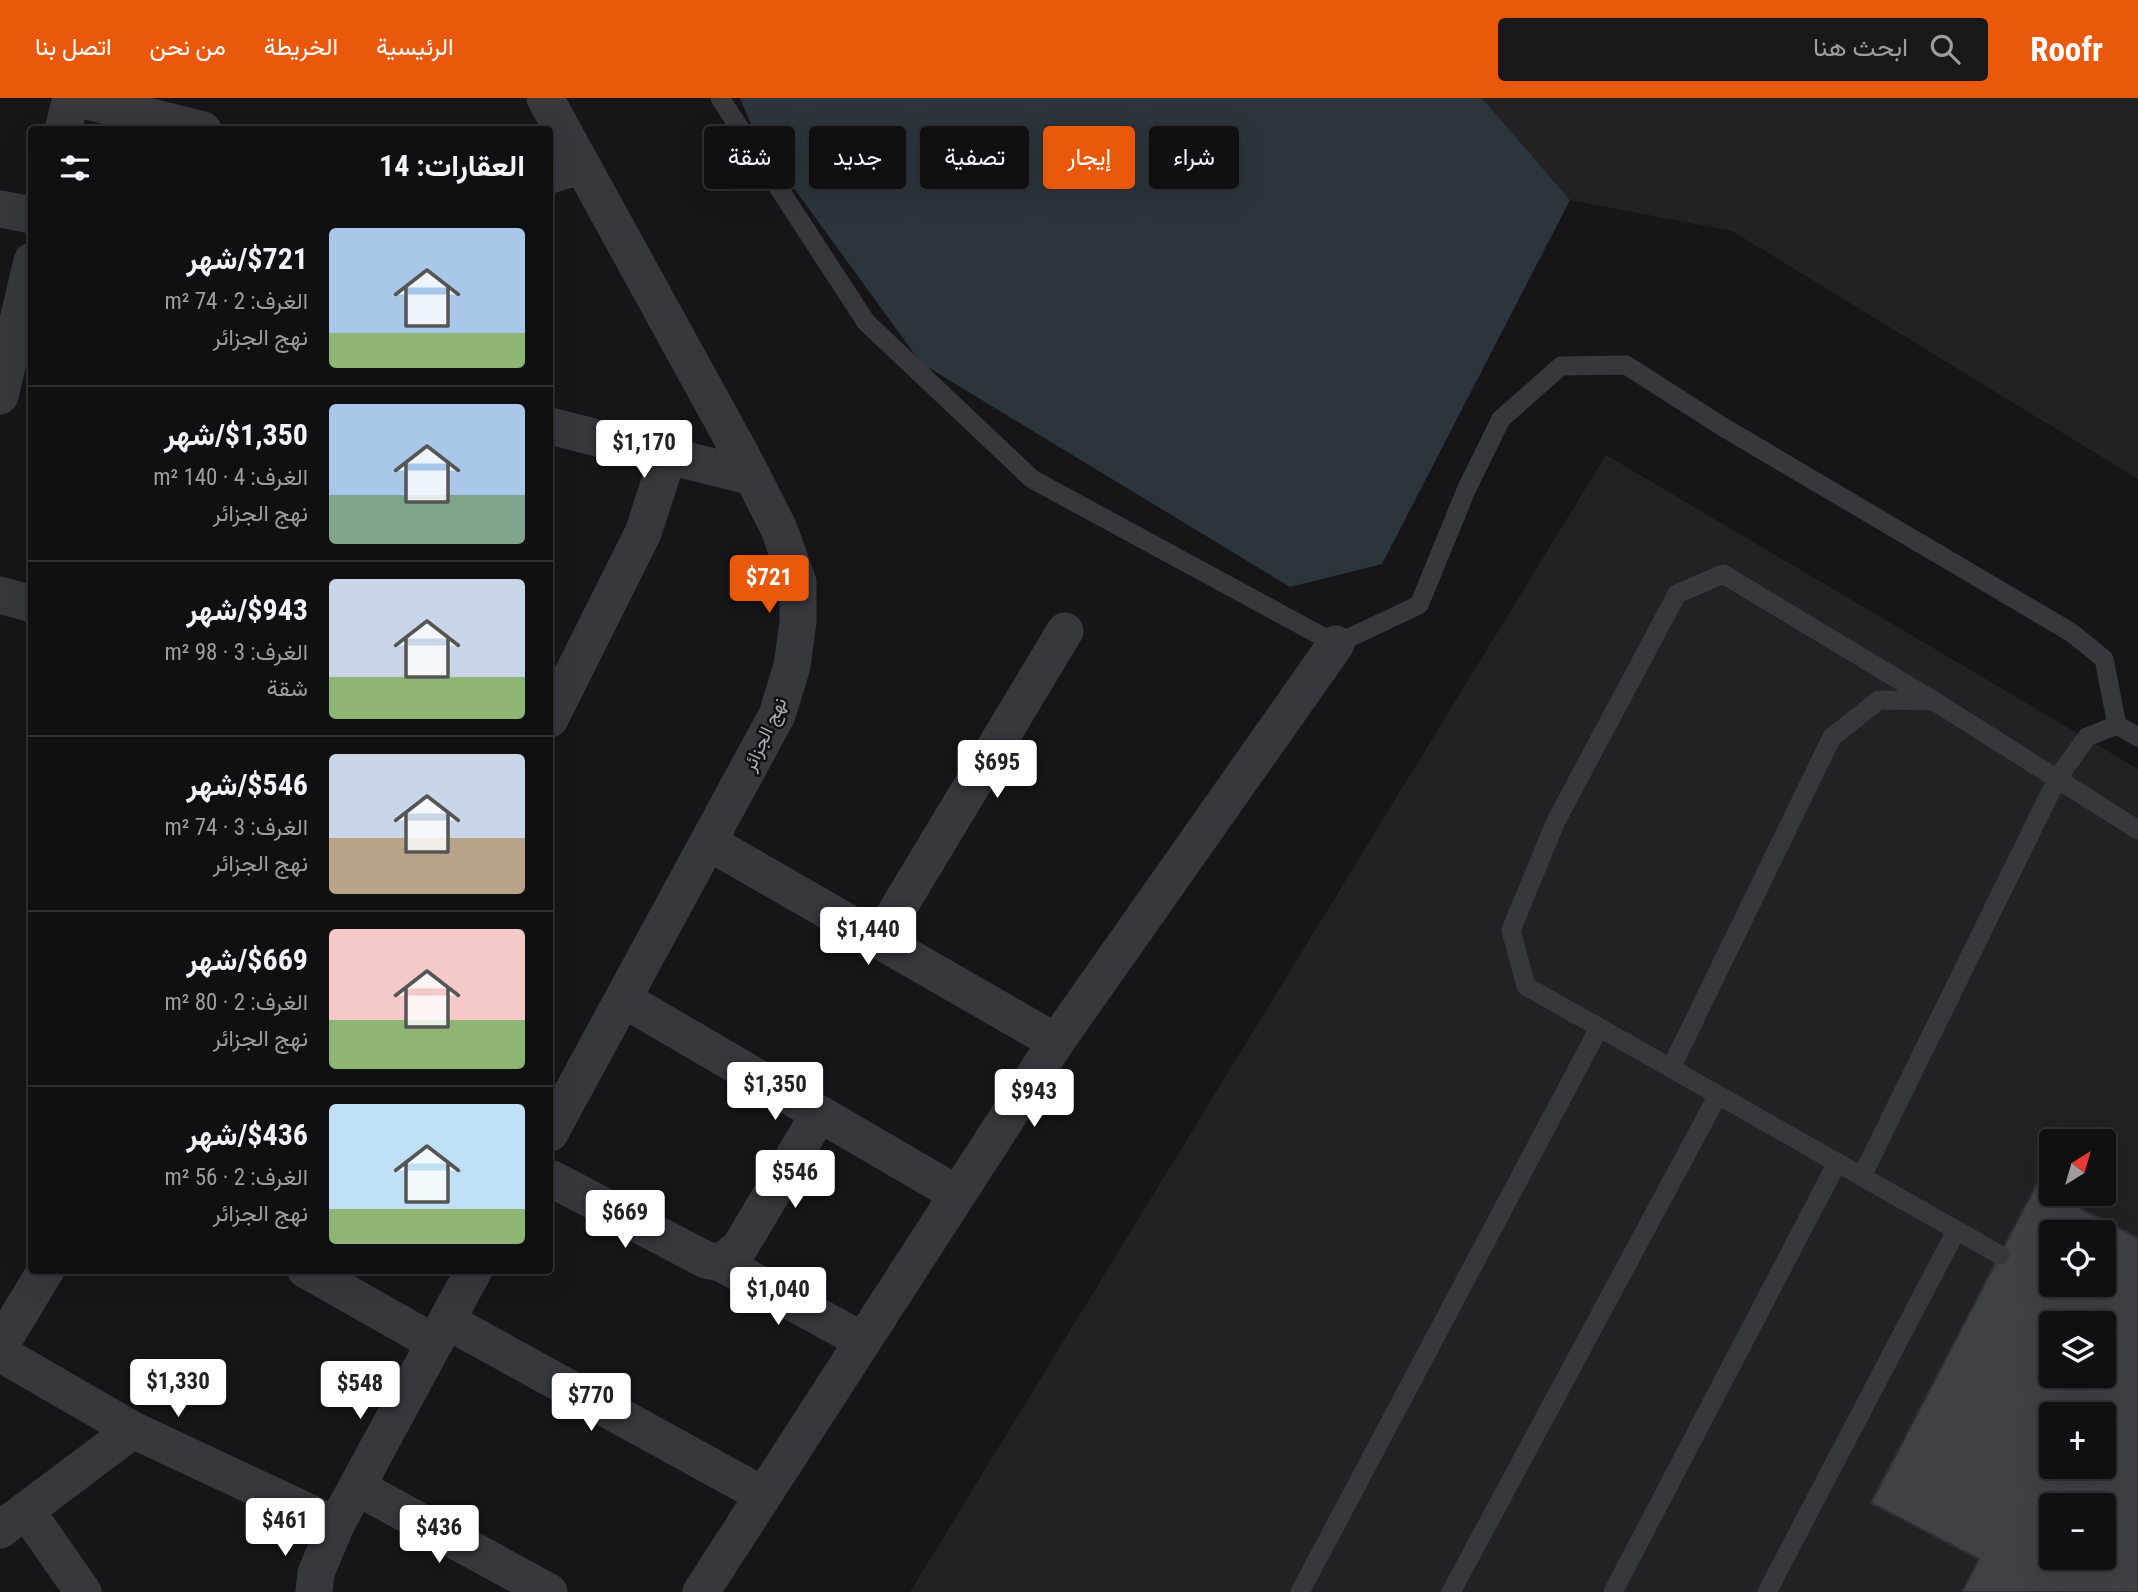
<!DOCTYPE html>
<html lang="ar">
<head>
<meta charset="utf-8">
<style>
	body { margin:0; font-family:"Roboto Condensed",Vazirmatn,sans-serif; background:#19191b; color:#f1f3f6; direction:rtl; height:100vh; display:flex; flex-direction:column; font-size:26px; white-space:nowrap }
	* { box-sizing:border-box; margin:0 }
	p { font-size:23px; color:#9c9d9f }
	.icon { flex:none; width:38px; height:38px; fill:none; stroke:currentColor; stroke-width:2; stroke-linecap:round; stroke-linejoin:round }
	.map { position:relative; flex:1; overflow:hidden; direction:ltr }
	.side { position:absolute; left:28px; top:28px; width:525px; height:1148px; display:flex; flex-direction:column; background:#101012; border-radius:7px; box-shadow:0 7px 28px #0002,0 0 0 2px #303032; direction:rtl }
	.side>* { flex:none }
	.guide { position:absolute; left:574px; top:28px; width:665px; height:63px; direction:rtl; display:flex; gap:14px }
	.needle { width:46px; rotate:37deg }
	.controls { position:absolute; left:2039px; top:1031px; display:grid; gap:14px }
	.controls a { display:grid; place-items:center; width:77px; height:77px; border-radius:7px; background:#101012; box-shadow:0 7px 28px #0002,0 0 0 2px #303032; font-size:35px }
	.price { position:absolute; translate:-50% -60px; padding:0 16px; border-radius:7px; background:#fff; color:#222; font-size:23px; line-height:46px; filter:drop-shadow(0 2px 4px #0008) }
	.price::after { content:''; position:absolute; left:50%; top:42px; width:21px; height:16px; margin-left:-10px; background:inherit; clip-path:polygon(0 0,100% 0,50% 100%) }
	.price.selected { background:#ea580c; color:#fff }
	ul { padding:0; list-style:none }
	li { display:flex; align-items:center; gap:21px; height:175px; padding:0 28px }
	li+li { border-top:2px solid #303032 }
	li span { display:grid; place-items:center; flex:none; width:196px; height:140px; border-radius:7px; color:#555 }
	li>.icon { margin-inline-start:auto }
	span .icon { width:84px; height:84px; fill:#fffc; stroke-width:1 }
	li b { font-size:30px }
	h2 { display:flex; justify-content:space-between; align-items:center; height:84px; padding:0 28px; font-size:30px }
	.pill { padding:0 24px; border-radius:7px; background:#101012; box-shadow:0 7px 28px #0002,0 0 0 2px #303032; font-size:24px; line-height:63px }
	.pill.selected { background:#ea580c; color:#fff }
	header { display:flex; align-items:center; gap:42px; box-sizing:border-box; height:98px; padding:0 35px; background:#ea580c; color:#fff }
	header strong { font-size:33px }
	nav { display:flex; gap:38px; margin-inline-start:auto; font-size:24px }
	.search { width:490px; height:63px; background:#19191b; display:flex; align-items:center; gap:18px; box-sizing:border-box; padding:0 24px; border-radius:7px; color:#9c9d9f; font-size:26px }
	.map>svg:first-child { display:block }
</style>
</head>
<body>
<header>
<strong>Roofr</strong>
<div class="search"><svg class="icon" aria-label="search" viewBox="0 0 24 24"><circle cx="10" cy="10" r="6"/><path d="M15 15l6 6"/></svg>ابحث هنا</div>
<nav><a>الرئيسية</a><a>الخريطة</a><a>من نحن</a><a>اتصل بنا</a></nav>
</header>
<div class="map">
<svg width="2138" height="1494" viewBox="0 0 2138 1494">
	<rect width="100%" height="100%" fill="#161618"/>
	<path fill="#222225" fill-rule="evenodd" d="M1482 0H2138V381L1732 133 1570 102Z
		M1606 357 2138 671V1494H910ZM2051 1043H2104V1096H2051ZM2051 1134H2104V1186H2051ZM2051 1225H2104V1278H2051ZM2051 1316H2104V1368H2051ZM2051 1407H2104V1460H2051Z"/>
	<path fill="#2c353c" d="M740 0H1482L1570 102 1382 466 1290 489 921 265 756 38Z"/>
	<path fill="#404145" stroke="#303034" stroke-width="2" fill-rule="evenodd" d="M2036 1087 2138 1140V1494H1962L1979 1461 1871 1405ZM2051 1134H2104V1186H2051ZM2051 1225H2104V1278H2051ZM2051 1316H2104V1368H2051ZM2051 1407H2104V1460H2051Z"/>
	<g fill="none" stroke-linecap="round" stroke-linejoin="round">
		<path stroke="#37383d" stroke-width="19" d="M720 0 866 224 1032 381 1336 546 1419 507 1467 390 1501 321 1561 268 1626 267 1723 329 2072 535 2104 561 2117 627
			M1671 970 1832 639 1879 602 1933 603
			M1862 1078 2057 681 2087 639 2117 627 2138 639
			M2000 1157 1526 888 1511 832 1556 723 1677 496 1723 476 1934 603 2138 732
			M1300 1494 1599 930
			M1451 1494 1718 997
			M1613 1494 1837 1065
			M1767 1494 1956 1133"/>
		<path stroke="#37383d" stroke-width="37" d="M76 0 203 32
			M545 0 744 362 779 431 798 484V524L792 568 777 617 550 1035
			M63 32 71 0
			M550 77 582 67
			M0 111 32 117
			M0 298 32 163
			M550 328 753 379
			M0 497 32 506
			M550 621 643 435 668 358
			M708 744 1056 944
			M879 842 1065 533
			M623 901 957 1096
			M550 1080 706 1162 721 1165 863 1243
			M721 1165 740 1149 819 1016
			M306 1172 435 1245
			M447 1223 763 1397
			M0 1248 46 1172
			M0 1255 133 1332 336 1427
			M357 1389 549 1494
			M26 1412 83 1494
			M0 1432 133 1332
			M314 1494 316 1475 336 1427 474 1172
			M701 1494 1056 944 1336 546"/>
	</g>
	<g text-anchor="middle" stroke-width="5" stroke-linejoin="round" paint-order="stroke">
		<g font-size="19" fill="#a8adb8" stroke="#111113">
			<text transform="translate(764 636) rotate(-65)" y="7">نهج الجزائر</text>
		</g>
	</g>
</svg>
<div class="controls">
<a><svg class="needle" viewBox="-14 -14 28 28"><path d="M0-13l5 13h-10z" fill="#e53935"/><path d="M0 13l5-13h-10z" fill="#9c9d9f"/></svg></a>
<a><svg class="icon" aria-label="locate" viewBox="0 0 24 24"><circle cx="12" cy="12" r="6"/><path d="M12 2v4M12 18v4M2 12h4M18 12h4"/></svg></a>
<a><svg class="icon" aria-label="layers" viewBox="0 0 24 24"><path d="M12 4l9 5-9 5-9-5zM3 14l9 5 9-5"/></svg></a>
<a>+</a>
<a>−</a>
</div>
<b class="price" style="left:644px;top:382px">$1,170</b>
<b class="price selected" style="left:769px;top:517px">$721</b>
<b class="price" style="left:997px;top:702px">$695</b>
<b class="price" style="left:868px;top:869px">$1,440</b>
<b class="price" style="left:775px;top:1024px">$1,350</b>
<b class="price" style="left:1034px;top:1031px">$943</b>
<b class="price" style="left:795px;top:1112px">$546</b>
<b class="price" style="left:625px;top:1152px">$669</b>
<b class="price" style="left:778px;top:1229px">$1,040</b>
<b class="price" style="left:178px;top:1321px">$1,330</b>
<b class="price" style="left:360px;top:1323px">$548</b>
<b class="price" style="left:591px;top:1335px">$770</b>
<b class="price" style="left:285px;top:1460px">$461</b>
<b class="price" style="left:439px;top:1467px">$436</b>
<div class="guide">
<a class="pill">شراء</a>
<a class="pill selected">إيجار</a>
<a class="pill">تصفية</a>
<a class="pill">جديد</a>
<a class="pill">شقة</a>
</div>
<section class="side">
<h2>العقارات: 14<svg class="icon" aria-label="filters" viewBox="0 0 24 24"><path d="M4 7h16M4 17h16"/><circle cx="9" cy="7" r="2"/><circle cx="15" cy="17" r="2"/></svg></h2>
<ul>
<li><span style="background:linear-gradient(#a9c7e8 75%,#8fb573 0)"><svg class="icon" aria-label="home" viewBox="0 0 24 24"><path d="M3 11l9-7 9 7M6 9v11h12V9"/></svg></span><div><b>$721/شهر</b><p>الغرف: 2 · 74 m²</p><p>نهج الجزائر</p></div></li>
<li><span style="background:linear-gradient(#a9c7e8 65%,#7fa58c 0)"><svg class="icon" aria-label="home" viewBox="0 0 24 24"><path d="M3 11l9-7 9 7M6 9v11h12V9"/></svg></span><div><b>$1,350/شهر</b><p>الغرف: 4 · 140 m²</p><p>نهج الجزائر</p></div></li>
<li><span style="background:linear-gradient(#c9d6e8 70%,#8fb573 0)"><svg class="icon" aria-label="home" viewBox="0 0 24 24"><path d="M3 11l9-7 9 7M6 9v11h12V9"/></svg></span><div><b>$943/شهر</b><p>الغرف: 3 · 98 m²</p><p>شقة</p></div></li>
<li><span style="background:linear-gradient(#c9d6e8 60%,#b9a48a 0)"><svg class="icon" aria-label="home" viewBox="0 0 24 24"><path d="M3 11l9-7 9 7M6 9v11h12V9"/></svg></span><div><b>$546/شهر</b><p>الغرف: 3 · 74 m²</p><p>نهج الجزائر</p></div></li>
<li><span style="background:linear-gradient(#f6c9c9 65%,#8fb573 0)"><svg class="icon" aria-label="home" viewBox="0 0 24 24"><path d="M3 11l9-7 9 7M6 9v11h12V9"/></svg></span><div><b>$669/شهر</b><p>الغرف: 2 · 80 m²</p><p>نهج الجزائر</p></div></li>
<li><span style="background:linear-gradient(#bfe0f5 75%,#8fb573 0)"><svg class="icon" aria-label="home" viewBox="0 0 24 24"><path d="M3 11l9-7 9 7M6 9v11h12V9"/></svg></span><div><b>$436/شهر</b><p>الغرف: 2 · 56 m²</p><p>نهج الجزائر</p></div></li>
</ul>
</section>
</div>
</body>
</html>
